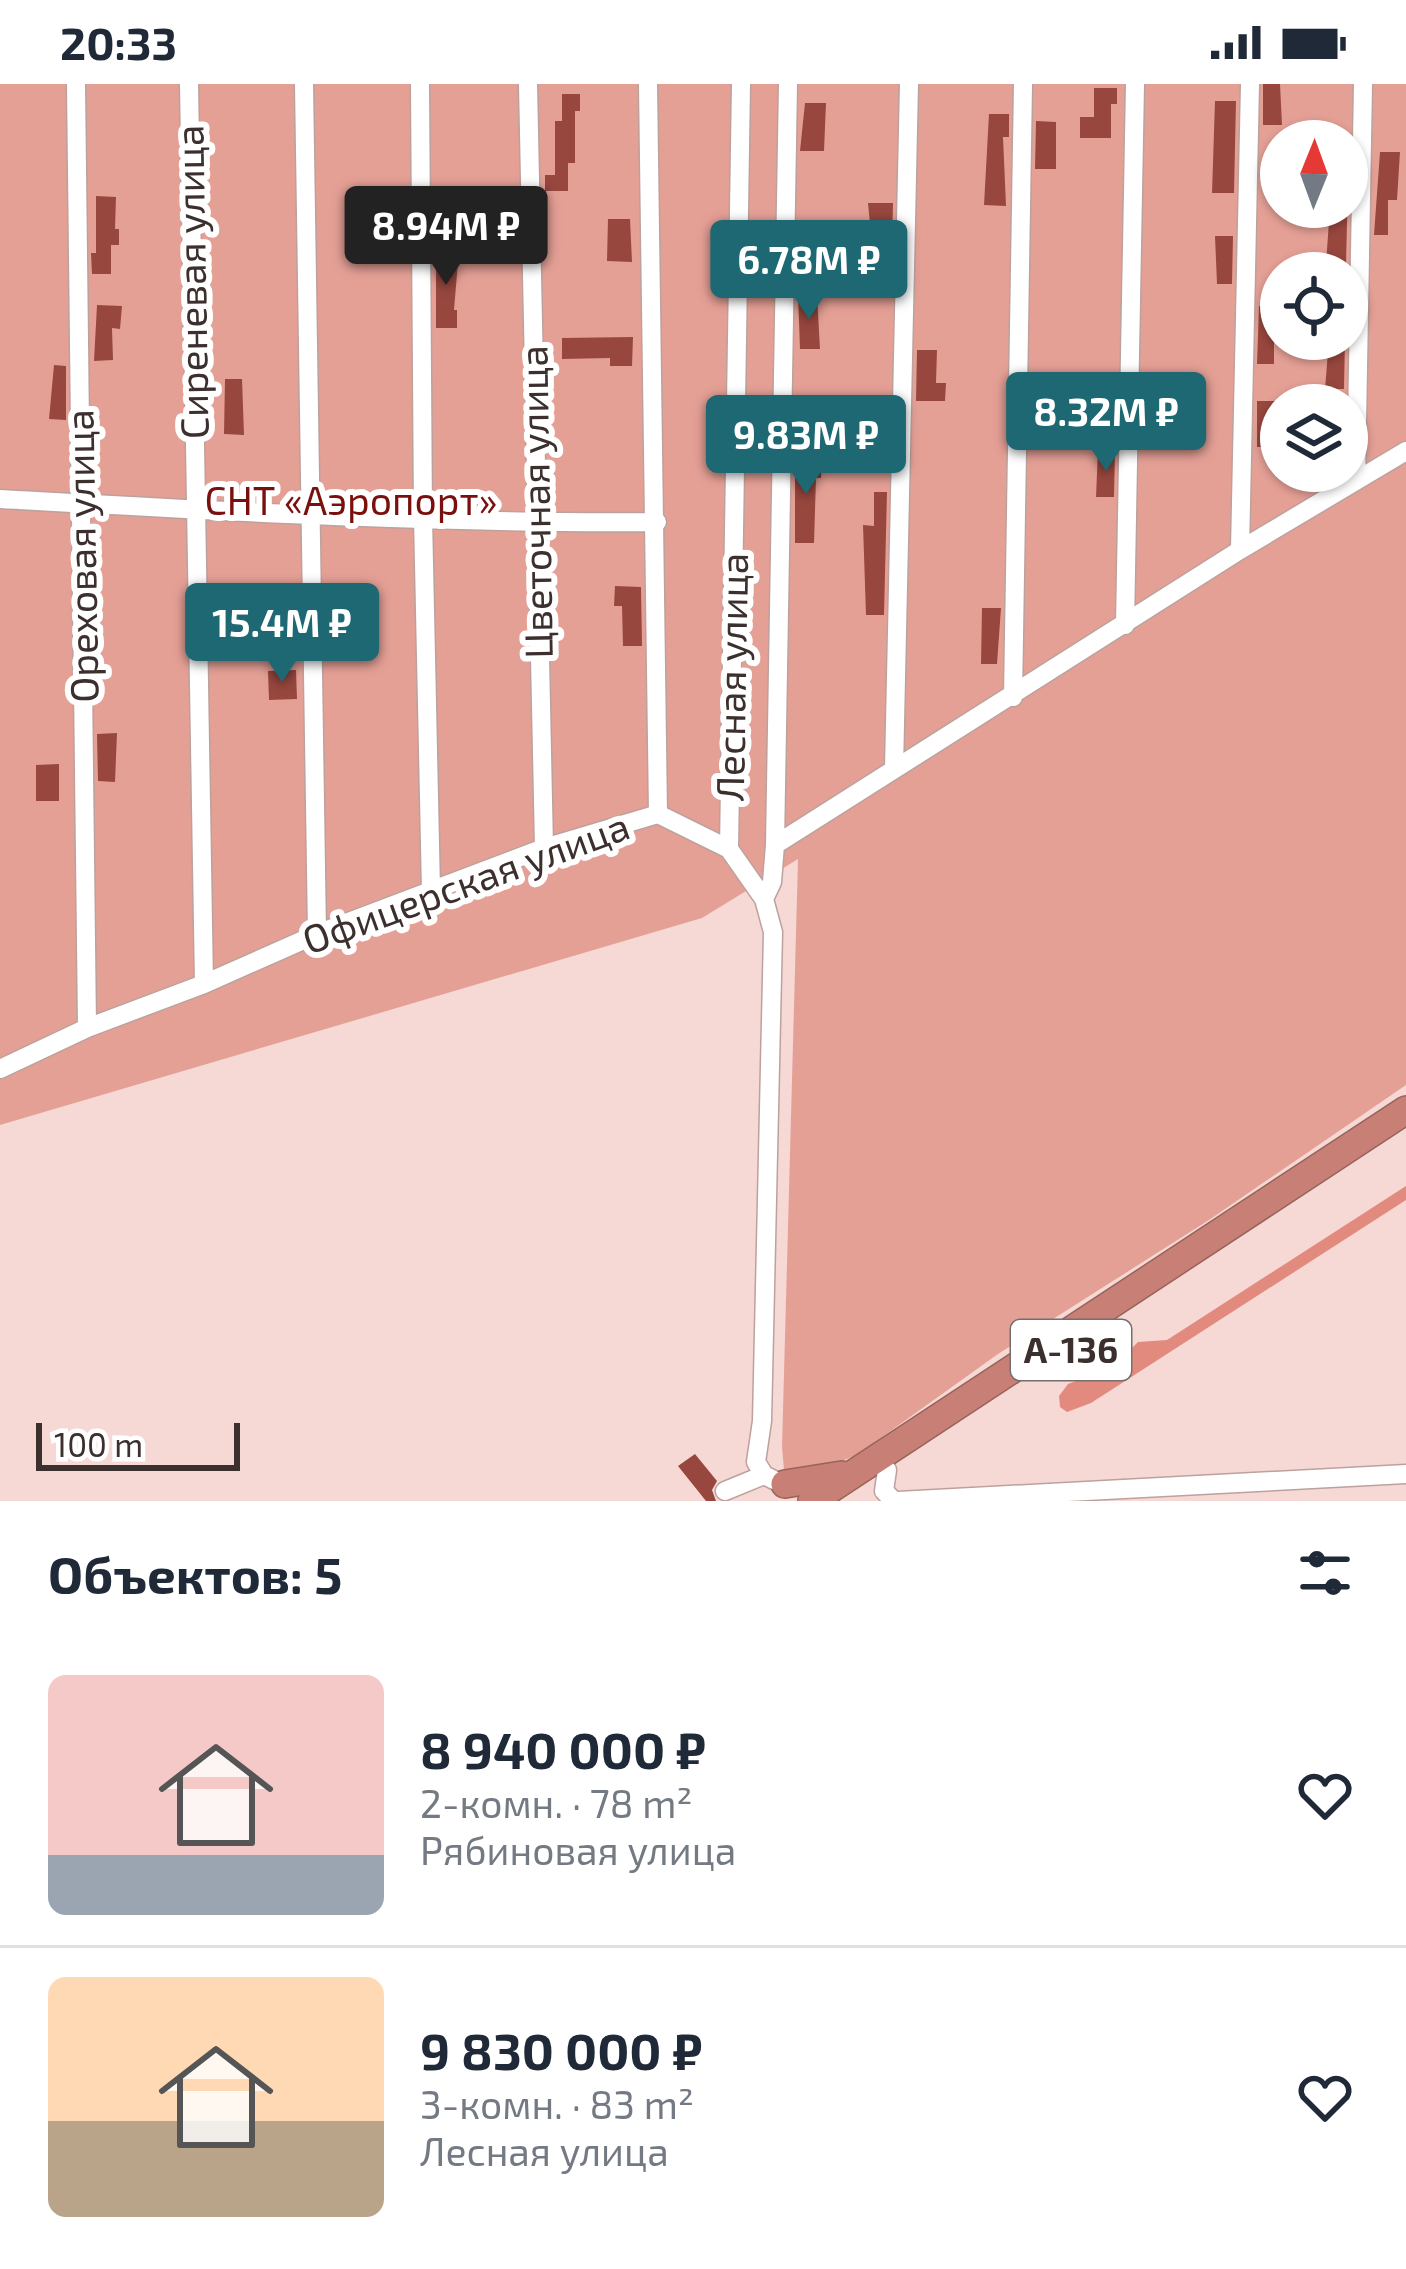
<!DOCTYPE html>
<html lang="ru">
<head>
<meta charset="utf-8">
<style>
	body { margin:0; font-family:"Exo 2",sans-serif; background:#f6f6f7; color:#1f2937; height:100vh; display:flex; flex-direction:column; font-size:45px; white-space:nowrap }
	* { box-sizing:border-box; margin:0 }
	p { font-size:39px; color:#747a83 }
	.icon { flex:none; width:66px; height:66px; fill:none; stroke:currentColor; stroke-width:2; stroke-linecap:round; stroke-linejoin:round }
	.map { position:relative; height:1417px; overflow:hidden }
	.details { display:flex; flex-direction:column; background:#fff; flex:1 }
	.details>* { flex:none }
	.needle { width:78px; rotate:1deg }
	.controls { position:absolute; left:1260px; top:36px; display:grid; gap:24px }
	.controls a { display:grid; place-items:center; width:108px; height:108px; border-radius:50%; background:#fff; box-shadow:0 3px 9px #0004; font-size:60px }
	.scale { position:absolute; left:36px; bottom:30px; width:204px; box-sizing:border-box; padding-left:12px; border:6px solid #3b302e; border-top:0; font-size:33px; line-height:42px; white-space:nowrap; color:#3b302e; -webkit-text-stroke:9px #fff; paint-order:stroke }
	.price { position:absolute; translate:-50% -102px; padding:0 27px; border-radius:12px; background:#1d6872; color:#fff; font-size:39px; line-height:78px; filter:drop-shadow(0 3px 6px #0008) }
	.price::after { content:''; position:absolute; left:50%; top:72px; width:36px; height:27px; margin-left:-18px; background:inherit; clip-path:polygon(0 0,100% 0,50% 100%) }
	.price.active { background:#222; color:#fff }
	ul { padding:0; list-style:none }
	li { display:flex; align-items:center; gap:36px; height:300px; padding:0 48px }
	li+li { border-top:3px solid #e0e1e3 }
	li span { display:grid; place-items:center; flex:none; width:336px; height:240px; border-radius:18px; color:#555 }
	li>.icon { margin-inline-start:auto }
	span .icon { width:144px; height:144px; fill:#fffc; stroke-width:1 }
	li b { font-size:51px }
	h2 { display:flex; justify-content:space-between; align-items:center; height:144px; padding:0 48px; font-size:51px }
	.status { display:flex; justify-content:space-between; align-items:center; height:84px; padding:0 60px; background:#fff; direction:ltr }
	.status svg { height:33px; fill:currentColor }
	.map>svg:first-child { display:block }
</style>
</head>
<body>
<div class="status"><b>20:33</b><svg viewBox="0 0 49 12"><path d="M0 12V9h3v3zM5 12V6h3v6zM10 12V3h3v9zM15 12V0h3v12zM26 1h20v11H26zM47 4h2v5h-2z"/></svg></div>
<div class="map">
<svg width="1406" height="1417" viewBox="0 0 1406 1417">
	<rect width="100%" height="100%" fill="#f6d9d4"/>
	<path fill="#e5a096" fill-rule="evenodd" d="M0 0H1406V1001L1209 1136 998 1270 857 1371 806 1391 784 1386 782 1363 798 775 702 834 0 1041ZM1281 57H1347V123H1281ZM1281 189H1347V255H1281ZM1281 321H1347V387H1281Z"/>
	<path fill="#e28a7e" d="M1406 1102V1116L1091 1319 1067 1328 1060 1323 1059 1312 1068 1300 1112 1284 1138 1258 1167 1256Z"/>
	<path fill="#97473e" d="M1263 0H1280L1282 41H1263Z
		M1094 4H1117V20H1111V54H1080V33H1094Z
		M562 10H580V27H575V79H568V107H545V91H555V37H562Z
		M1215 17H1236L1234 109H1212Z
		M805 19H826L824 67H800Z
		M989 30H1009V53H1003L1006 122 984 121Z
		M1036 37 1056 38V85H1035Z
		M1380 68H1400L1397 116H1388V151H1374Z
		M1347 99H1348L1346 180H1326L1330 123H1347Z
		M96 112 116 113 115 145H119V161H111V190H92L91 169H96Z
		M868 119H893L892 161H872Z
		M608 135H630L632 178 607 177Z
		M1215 152H1233L1232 200H1217Z
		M436 166H459L454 226H457V244H436Z
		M798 210H817L820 265H800Z
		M97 221 122 222 120 245 112 244 113 276 94 277Z
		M1259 222H1274V280H1257Z
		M633 253 632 282H610V274L562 275V254Z
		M1329 255H1345L1344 305H1325Z
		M917 266H937L936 299H946L945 317H916Z
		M54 281 66 282V336L49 335Z
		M225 295H242L244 351 224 350Z
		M1257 317H1281L1278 363H1257Z
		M1098 366H1115L1114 413H1096Z
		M795 373H822L821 394H816L814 459H795Z
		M874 408H887L884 531H866L863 441 874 442Z
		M615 502 641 503 642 562H623L622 522H614Z
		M982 524H1001L997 580H981Z
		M296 586 297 615 269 616 268 587Z
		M117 649 115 698 98 697 97 650Z
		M59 680V717H36V681Z
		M695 1370 717 1397 712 1406 716 1417H706L678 1382Z"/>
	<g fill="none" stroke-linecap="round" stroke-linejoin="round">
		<g stroke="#bca19d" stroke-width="21">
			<path id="minor" d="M76 0 87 944
				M189 0 204 900
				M304 0 317 850
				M420 0 423 433 431 807
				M528 0 544 764
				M741 0 729 765 764 815 773 848 762 1337 756 1378 764 1391
				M1356 397 1363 0
				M0 415C219 427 438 440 657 438
				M1240 466 1250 0
				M1125 541 1135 0
				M1013 613 1023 0
				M894 685 909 0
				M658 730 729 765
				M775 761 1240 466 1406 367
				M764 815 772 798 775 761 788 0
				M0 985 87 944 204 900 317 850 544 764 658 730 648 0
				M887 1386 884 1407 894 1417
				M725 1407 764 1391 774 1396
				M898 1417 1406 1390"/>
		</g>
		<g stroke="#97635c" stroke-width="30">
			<path id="highway" d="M785 1400 842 1391
				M812 1417 1406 1026"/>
		</g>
		<use href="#minor" stroke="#fff" stroke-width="18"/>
		<use href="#highway" stroke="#c87f75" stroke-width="27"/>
	</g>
	<g text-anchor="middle" stroke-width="12" stroke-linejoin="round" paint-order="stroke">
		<rect fill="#fff" stroke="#766e6d" stroke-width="3" x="1011" y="1236" width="120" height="60" rx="9"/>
		<g font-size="36" font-weight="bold" fill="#3b302e">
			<text x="1071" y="1279">А-136</text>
		</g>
		<g font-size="39" fill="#3b302e" stroke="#fff">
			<text transform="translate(192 198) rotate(-91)" y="14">Сиреневая улица</text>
			<text transform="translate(536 418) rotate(-91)" y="14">Цветочная улица</text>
			<text transform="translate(82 472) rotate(-91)" y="14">Ореховая улица</text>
			<text transform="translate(732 593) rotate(-89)" y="14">Лесная улица</text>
			<text transform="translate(466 799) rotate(-20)" y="14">Офицерская улица</text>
		</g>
		<g font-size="39" fill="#7a100d" stroke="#fff">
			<text x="351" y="431">СНТ «Аэропорт»</text>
		</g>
	</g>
</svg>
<div class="controls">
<a><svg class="needle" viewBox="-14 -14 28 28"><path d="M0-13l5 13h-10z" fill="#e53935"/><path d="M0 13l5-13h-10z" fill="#747a83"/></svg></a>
<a><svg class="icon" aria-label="locate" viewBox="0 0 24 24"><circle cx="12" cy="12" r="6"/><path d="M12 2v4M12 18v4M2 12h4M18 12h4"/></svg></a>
<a><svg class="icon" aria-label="layers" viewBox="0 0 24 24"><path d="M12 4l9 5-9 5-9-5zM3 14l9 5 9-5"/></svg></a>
</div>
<div class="scale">100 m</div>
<b class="price active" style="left:446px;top:204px">8.94M ₽</b>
<b class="price" style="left:809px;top:238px">6.78M ₽</b>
<b class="price" style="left:1106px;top:390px">8.32M ₽</b>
<b class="price" style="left:806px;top:413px">9.83M ₽</b>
<b class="price" style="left:282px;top:601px">15.4M ₽</b>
</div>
<section class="details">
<h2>Объектов: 5<svg class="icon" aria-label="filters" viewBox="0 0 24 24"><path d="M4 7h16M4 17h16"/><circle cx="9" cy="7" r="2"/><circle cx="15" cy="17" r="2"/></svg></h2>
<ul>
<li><span style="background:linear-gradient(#f6c9c9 75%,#9aa5b1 0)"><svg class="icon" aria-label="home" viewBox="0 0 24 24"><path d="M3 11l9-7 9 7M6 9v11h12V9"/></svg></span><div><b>8 940 000 ₽</b><p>2-комн. · 78 m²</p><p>Рябиновая улица</p></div><svg class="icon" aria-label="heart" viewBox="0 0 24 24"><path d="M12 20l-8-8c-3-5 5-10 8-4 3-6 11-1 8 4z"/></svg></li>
<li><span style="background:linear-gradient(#ffd9b3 60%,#b9a48a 0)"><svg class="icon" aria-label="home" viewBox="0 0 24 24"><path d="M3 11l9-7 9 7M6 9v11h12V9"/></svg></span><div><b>9 830 000 ₽</b><p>3-комн. · 83 m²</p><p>Лесная улица</p></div><svg class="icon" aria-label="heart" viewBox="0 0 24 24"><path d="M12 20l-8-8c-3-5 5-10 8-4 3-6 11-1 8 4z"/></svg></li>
</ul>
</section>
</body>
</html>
